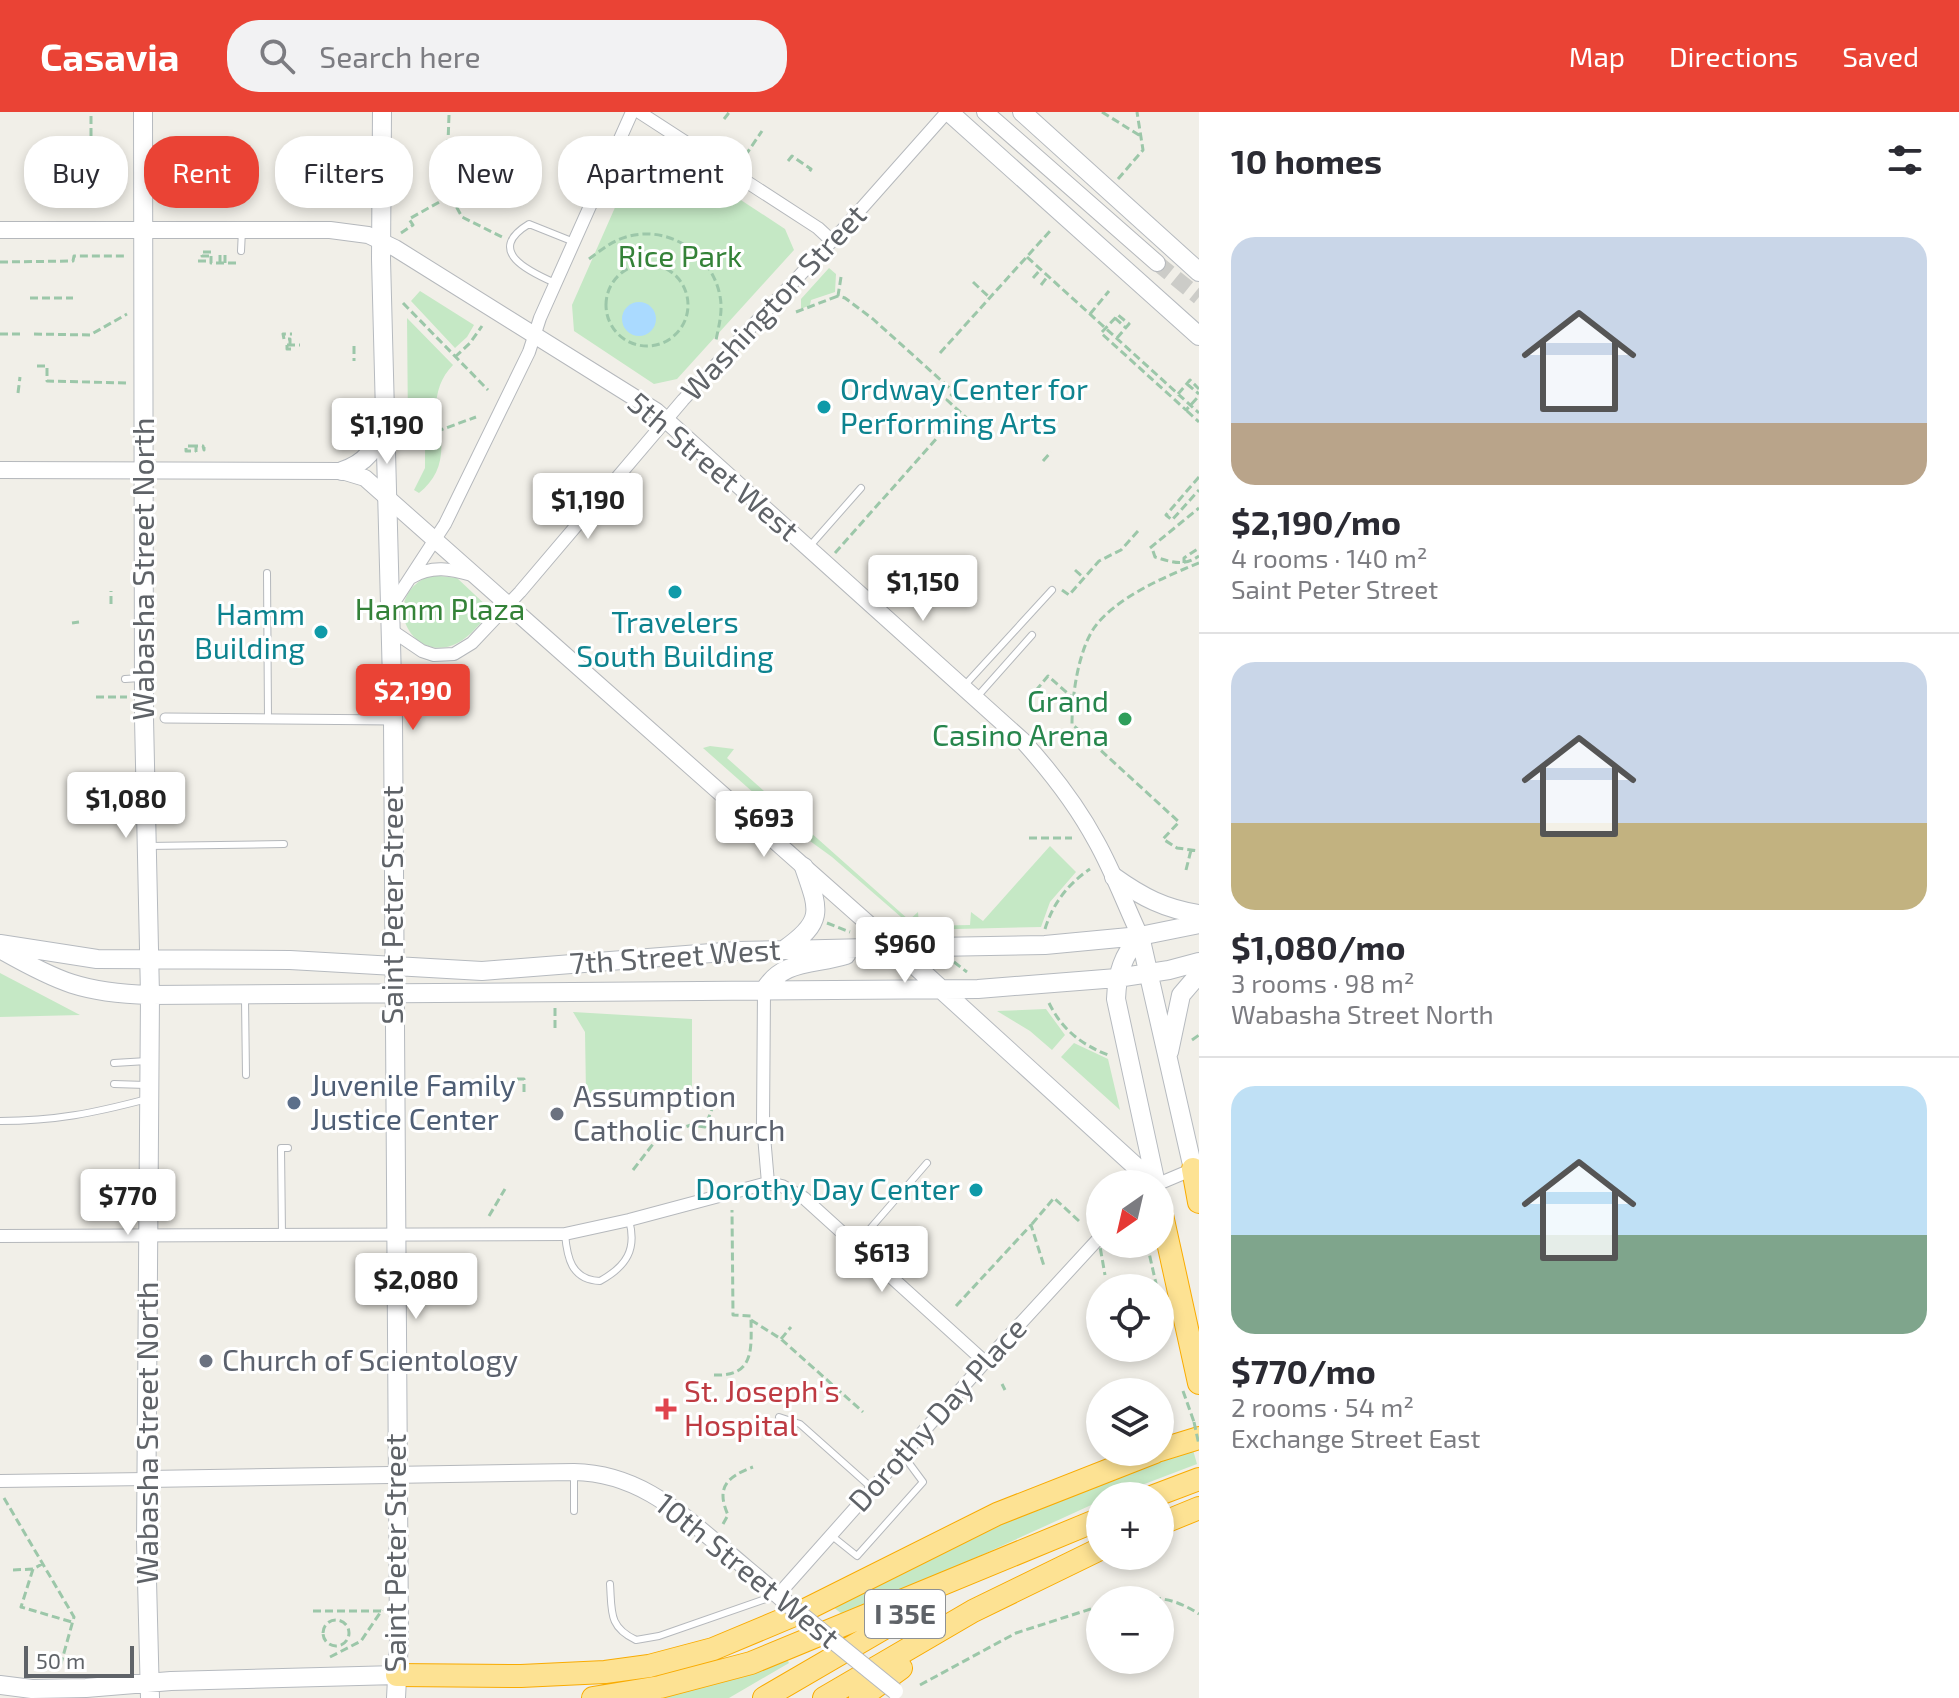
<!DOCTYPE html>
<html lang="en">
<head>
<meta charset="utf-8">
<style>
	body { margin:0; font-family:"Exo 2",sans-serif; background:#f2f2f3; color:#2b2b33; height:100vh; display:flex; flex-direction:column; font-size:30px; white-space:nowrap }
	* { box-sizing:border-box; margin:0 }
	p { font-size:26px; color:#7c7c81 }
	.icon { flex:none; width:44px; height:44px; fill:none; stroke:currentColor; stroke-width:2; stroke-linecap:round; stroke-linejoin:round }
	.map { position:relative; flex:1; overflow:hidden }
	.side { display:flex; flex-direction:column; background:#fff; width:760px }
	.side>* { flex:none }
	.top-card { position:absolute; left:24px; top:24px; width:760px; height:72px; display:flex; gap:16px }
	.needle { width:52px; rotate:214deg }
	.controls { position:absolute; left:1086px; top:1058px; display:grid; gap:16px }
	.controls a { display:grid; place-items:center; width:88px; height:88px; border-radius:50%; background:#fff; box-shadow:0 4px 12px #0003; font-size:40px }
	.scale { position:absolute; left:24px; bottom:20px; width:110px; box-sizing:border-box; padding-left:8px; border:4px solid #5f6368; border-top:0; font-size:22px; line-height:28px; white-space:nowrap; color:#5f6368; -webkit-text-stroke:6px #fff; paint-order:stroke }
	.price { position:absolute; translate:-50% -68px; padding:0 18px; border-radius:8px; background:#fff; color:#222; font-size:26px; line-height:52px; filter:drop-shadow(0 2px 4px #0008) }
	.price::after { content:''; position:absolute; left:50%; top:48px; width:24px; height:18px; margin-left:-12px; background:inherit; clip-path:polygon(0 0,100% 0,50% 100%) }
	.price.current { background:#ea4335; color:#fff }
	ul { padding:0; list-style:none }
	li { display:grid; align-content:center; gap:16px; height:424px; padding:0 32px }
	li+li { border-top:2px solid #e1e1e2 }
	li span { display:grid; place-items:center; height:248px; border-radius:24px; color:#555 }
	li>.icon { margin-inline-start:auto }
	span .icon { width:144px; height:144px; fill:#fffc; stroke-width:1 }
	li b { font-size:34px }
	h2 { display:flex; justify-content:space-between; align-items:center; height:96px; padding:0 32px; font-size:34px }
	.pill { padding:0 28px; border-radius:32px; background:#fff; box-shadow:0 4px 12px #0003; font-size:28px; line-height:72px }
	.pill.current { background:#ea4335; color:#fff }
	header { display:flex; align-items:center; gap:48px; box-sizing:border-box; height:112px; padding:0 40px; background:#ea4335; color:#fff }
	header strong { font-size:38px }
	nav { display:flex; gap:44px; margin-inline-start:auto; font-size:28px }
	.search { width:560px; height:72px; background:#f2f2f3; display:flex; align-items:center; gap:20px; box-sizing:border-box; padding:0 28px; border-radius:32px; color:#7c7c81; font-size:30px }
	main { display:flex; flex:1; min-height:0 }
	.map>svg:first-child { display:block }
</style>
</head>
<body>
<header>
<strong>Casavia</strong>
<div class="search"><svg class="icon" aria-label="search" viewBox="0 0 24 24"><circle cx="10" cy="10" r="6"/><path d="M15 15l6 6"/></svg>Search here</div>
<nav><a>Map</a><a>Directions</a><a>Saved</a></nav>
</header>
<main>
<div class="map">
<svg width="1199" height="1586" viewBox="0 0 1199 1586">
	<rect width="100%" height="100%" fill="#f1efe8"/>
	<path fill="#c5e8c5" d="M665 38 785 117 794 138 677 267 654 272 574 219 572 193 639 41Z
		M829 156 836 162 835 180 811 188 810 193 801 197V187Z
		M420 179 474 213 467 225 455 236 411 189Z
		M407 206 453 253C438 268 434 288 437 309L408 317Z
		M441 327C443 349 437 367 419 381L414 378 425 356V333Z
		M431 463 457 466 490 497C488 504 482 510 476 516 425 574 368 489 431 463Z
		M710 634 734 637 727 646 909 808 918 800 919 814 970 813 971 800 983 809 1050 734 1076 760 1050 790 1041 815 916 818 832 745 799 721 703 636Z
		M0 861 80 903 0 905Z
		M1046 897 1065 923 1052 938 1030 919 997 899Z
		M573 900 692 907V982L586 981 585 920Z
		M1074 931 1108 947 1120 998 1061 945Z
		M1193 1338 1197 1352 1113 1384H1100V1389L846 1505 833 1495 921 1448 1080 1376Z
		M785 1543 789 1551 729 1586H628Z"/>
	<path fill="#aadaff" d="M622 207a17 17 0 1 1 34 0a17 17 0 1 1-34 0Z"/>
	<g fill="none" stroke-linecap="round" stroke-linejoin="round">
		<path stroke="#ccccc8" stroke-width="16" stroke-dasharray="16 8" stroke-linecap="butt" d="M1157 151 1199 185"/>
		<g stroke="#b5b8bc" stroke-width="8">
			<path id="service" d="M241 139 242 118
				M555 171C530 160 484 139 529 112L574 130
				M809 435 861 376
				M267 461 268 607
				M125 567 140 566
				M964 574 1052 478
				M976 586 1032 523
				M147 734 284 732
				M245 887 246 963
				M114 951 147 949
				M114 972 146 973
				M0 1009C55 1009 94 1001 147 987
				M565 1122C567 1145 571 1168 600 1169 627 1154 637 1137 629 1108
				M282 1123 281 1036H288
				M856 1133 927 1051
				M779 1305 800 1312 873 1377
				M574 1399V1360
				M832 1424 857 1444 923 1370 903 1343
				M610 1472C612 1499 608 1515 636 1528L659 1524 777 1483"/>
		</g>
		<g stroke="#b5b8bc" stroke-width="11">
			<path id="pedestrian" d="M165 606 393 608"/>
		</g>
		<g stroke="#b5b8bc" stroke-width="14">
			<path id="minor" d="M639 0 818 116 832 129
				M412 465C432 453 451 457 472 463
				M391 495 445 412 529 240 540 206 632 0
				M391 518 422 539 434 543 454 542 472 531 520 480 683 288 845 115 947 0
				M764 879 763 1012 768 1071
				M1158 1072 1196 1056
				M0 1124 565 1122 629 1108 768 1071 782 1074 804 1086 985 1250
				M0 1369 147 1367
				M778 1483 985 1250 1100 1125"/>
		</g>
		<g stroke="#b5b8bc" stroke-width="18">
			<path id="tertiary" d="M985 0 1157 151
				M0 118H330L368 123 395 136 656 299 1023 629C1051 660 1076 692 1096 729 1113 759 1125 792 1140 824
				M0 358 342 359 365 366 898 838
				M147 1367 574 1360C635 1361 675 1396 719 1433 742 1453 766 1472 789 1493"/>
		</g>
		<g stroke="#b6babf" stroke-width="20">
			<path id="secondary" d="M143 0 144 606 150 883 146 1429 150 1586
				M382 0 381 147 393 608 399 1528 396 1586
				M949 0 1199 224
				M1022 0 1199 160
				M342 359C366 351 376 337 383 313
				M1114 765C1142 785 1165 797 1199 802
				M1140 824C1123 843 1117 861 1116 887L1156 1072
				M1140 824 1193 1057
				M0 832 97 847 290 848 482 859 737 839 868 836 898 838 933 835 1045 833 1140 824 1199 812
				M0 837C58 870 83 881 150 883L978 877 1117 866 1169 858 1199 850
				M785 837C825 809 819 798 804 755
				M898 838 1155 1072
				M764 879C782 847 815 853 846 843
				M1169 940 1181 883 1199 862
				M0 1573 32 1577 86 1576 171 1569 397 1563"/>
		</g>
		<g stroke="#f9ab00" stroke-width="24">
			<path id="motorway" d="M1193 1057 1199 1090
				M1160 1094 1199 1271
				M1160 1338 1199 1326
				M1154 1384 1199 1367
				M1160 1412 1199 1396
				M397 1563 521 1564 605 1560 649 1554 713 1537 799 1501 997 1402 1155 1340
				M593 1586 660 1575 751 1551 1100 1407
				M764 1586 929 1490
				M824 1586 973 1499 1100 1437
				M860 1586 901 1556"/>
		</g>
		<path stroke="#9cc7a9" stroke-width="3" stroke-dasharray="8 4" stroke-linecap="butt" d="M1102 0 1142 25
			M449 3 448 31 443 46 444 72 462 105 502 125
			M724 7 728 2 724 0
			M82 39H91V0
			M82 41H91
			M745 44 762 19
			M788 49 792 44 811 57 808 62
			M1118 67 1143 38 1137 0
			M401 121 413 113 409 107 450 84
			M225 143V151
			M209 144H202V140H211V151H237
			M1027 145 1199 301
			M589 147C601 138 612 129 626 125 669 112 712 142 720 184 723 199 719 213 716 228
			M198 149H211
			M0 150 73 149 74 144H127
			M220 151V143
			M606 193a41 41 0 1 1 82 0a41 41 0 1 1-82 0Z
			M841 165 838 184 845 186 873 207 954 280 947 288 971 310
			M1033 166 1041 157
			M973 170 990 186
			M1041 173 1048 164
			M30 186H73
			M403 191 488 278
			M796 200 838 184
			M1090 202 1109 179
			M1115 206 1126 216
			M0 222H22
			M34 222 90 223 127 202
			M1117 226 1129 212 1118 203 1101 221 1186 298 1199 284
			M287 233H300
			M287 233V237H293
			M290 233V227H284L283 222H292
			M354 234V249
			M940 241 1050 119
			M455 245 470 231 482 214
			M37 254H47V269L127 271
			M1187 272 1199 282
			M18 281 20 265
			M1178 282 1190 268 1199 277
			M972 285 979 277
			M1187 299 1199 310
			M402 332 476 305
			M196 334H186V339H196
			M196 340V334H203L204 338V334
			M1043 349 1051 340
			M1199 365 1166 403 1172 408 1199 378
			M1150 436 1199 396
			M1153 439 1155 445C1172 450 1183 455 1199 444
			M835 441 960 300
			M1184 451V446L1199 436
			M1199 451C1166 464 1115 486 1094 516 1078 540 1072 584 1072 612L1179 710 1163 727 1177 736 1199 739
			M1075 458 1084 466
			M1062 478 1069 483 1099 449 1121 438 1138 419
			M111 492V479
			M72 511 79 510
			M96 585H127
			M1028 588 1048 564 1073 586
			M1029 726H1072
			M1186 758 1191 738
			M827 811 850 820
			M1045 817C1053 791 1068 772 1090 757
			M954 850 967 860
			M1049 891C1062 918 1083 934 1111 944
			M555 896V920
			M1192 928 1199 923
			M517 967H524V980H527
			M633 1058 660 1023 691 1013 705 1015 712 997
			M489 1104 505 1077
			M1032 1112 1054 1086 1079 1109
			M1147 1132 1157 1176
			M1160 1187 1163 1198
			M956 1194 1031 1113 1044 1154
			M751 1208 781 1227 863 1300
			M781 1227 791 1215
			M714 1263C756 1265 751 1235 751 1204L733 1203 732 1098
			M1002 1272 1005 1278
			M1183 1279 1194 1310
			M4 1386 74 1505 60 1555
			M723 1412 728 1403C716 1376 726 1365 753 1355
			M33 1457 21 1495 72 1510
			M13 1458 33 1457 42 1452
			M1129 1488C1156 1483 1176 1487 1199 1502
			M313 1499H381
			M323 1521a13 13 0 1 1 26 0a13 13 0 1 1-26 0Z
			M330 1545 361 1529 382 1498
			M920 1573 1016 1521 1100 1494"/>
		<use href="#service" stroke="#fff" stroke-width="6"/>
		<use href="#pedestrian" stroke="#fff" stroke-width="9"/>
		<use href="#minor" stroke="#fff" stroke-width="12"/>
		<use href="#tertiary" stroke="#fff" stroke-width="16"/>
		<use href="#secondary" stroke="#fff" stroke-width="18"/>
		<use href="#motorway" stroke="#fde293" stroke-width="22"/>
		<g stroke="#b5b8bc" stroke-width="18" stroke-linecap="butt">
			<path id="tertiary-bridge" d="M789 1493 895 1579"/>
		</g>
		<path stroke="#9cc7a9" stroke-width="3" stroke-dasharray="8 4" stroke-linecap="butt" d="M1092 1089 1105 1163
			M1194 1310 1199 1333"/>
		<use href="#tertiary-bridge" stroke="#fff" stroke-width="16"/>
	</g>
	<g fill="#0f9aa8" stroke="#fff" stroke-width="3">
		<circle cx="824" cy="295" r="8"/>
		<circle cx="675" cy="480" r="8"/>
		<circle cx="321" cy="520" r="8"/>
		<circle cx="976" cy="1078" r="8"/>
	</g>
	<circle fill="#2e9e5b" stroke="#fff" stroke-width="3" cx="1125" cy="607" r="8"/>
	<circle fill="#5c6f8a" stroke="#fff" stroke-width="3" cx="294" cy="991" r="8"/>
	<g fill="#6b7280" stroke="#fff" stroke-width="3">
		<circle cx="557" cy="1002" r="8"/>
		<circle cx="206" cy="1249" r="8"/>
	</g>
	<path fill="#e0444e" stroke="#fff" stroke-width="3" d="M662 1285h8v8h8v8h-8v8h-8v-8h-8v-8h8z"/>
	<g text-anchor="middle" stroke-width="6" stroke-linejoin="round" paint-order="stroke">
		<rect fill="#fff" stroke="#8f9295" stroke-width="2" x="865" y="1478" width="80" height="48" rx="6"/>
		<g font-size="28" font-weight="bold" fill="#5f6368">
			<text x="905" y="1512">I 35E</text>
		</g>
		<g font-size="30" fill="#348238" stroke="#fff">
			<text x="680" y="155">Rice Park</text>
			<text x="440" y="508">Hamm Plaza</text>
		</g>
		<g font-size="30" fill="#5f6368" stroke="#fff">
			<text transform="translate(774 191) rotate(-47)" y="10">Washington Street</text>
			<text transform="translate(713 355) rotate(40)" y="10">5th Street West</text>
			<text transform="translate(144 457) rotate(-90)" y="10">Wabasha Street North</text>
			<text transform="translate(393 793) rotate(-90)" y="10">Saint Peter Street</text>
			<text transform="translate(675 845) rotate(-4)" y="10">7th Street West</text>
			<text transform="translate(938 1303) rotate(-48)" y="10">Dorothy Day Place</text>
			<text transform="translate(148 1321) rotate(-90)" y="10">Wabasha Street North</text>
			<text transform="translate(396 1441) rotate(-90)" y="10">Saint Peter Street</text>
			<text transform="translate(747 1459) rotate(39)" y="10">10th Street West</text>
		</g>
		<g font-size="30" fill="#0d838f" stroke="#fff" text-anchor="end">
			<text x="840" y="288" text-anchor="start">Ordway Center for<tspan x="840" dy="34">Performing Arts</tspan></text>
			<text x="305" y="513">Hamm<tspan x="305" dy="34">Building</tspan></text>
			<text x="675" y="521" text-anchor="middle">Travelers<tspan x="675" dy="34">South Building</tspan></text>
			<text x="960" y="1088">Dorothy Day Center</text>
		</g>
		<g font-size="30" fill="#27864d" stroke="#fff" text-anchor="end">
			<text x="1109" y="600">Grand<tspan x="1109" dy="34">Casino Arena</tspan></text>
		</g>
		<g font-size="30" fill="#4e5e75" stroke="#fff" text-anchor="start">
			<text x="310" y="984">Juvenile Family<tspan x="310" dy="34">Justice Center</tspan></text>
		</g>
		<g font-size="30" fill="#5b616d" stroke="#fff" text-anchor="start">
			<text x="573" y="995">Assumption<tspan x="573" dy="34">Catholic Church</tspan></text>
			<text x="222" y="1259">Church of Scientology</text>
		</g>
		<g font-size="30" fill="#be3a42" stroke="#fff" text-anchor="start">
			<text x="684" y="1290">St. Joseph's<tspan x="684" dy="34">Hospital</tspan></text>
		</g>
	</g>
</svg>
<div class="controls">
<a><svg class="needle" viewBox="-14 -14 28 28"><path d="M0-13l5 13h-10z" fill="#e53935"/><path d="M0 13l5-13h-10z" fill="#7c7c81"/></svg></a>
<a><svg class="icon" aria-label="locate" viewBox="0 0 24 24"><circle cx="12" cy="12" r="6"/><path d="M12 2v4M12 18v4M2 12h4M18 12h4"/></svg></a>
<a><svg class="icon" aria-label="layers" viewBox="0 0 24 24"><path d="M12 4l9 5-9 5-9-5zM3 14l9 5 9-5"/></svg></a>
<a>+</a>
<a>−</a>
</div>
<div class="scale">50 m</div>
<b class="price" style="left:387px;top:354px">$1,190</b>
<b class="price" style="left:588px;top:429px">$1,190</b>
<b class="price" style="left:923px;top:511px">$1,150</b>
<b class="price current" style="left:413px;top:620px">$2,190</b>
<b class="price" style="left:126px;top:728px">$1,080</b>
<b class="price" style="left:764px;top:747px">$693</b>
<b class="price" style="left:905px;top:873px">$960</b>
<b class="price" style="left:128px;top:1125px">$770</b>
<b class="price" style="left:882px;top:1182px">$613</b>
<b class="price" style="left:416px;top:1209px">$2,080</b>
<div class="top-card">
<a class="pill">Buy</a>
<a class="pill current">Rent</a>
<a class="pill">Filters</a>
<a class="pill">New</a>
<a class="pill">Apartment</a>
</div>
</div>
<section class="side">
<h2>10 homes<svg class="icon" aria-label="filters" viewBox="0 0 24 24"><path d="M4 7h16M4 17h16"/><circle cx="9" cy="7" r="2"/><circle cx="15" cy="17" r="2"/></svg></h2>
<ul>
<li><span style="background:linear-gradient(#c9d6e8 75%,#b9a48a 0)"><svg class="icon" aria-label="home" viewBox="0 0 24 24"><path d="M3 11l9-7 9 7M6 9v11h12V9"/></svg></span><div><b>$2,190/mo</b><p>4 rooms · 140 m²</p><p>Saint Peter Street</p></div></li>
<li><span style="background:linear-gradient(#c9d6e8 65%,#c2b280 0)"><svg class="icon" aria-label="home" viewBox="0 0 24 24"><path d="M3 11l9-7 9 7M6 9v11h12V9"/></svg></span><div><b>$1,080/mo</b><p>3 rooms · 98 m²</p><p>Wabasha Street North</p></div></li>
<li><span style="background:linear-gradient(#bfe0f5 60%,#7fa58c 0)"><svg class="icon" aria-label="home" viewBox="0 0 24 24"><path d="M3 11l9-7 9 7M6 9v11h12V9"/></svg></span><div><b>$770/mo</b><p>2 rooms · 54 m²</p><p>Exchange Street East</p></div></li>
</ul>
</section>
</main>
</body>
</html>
